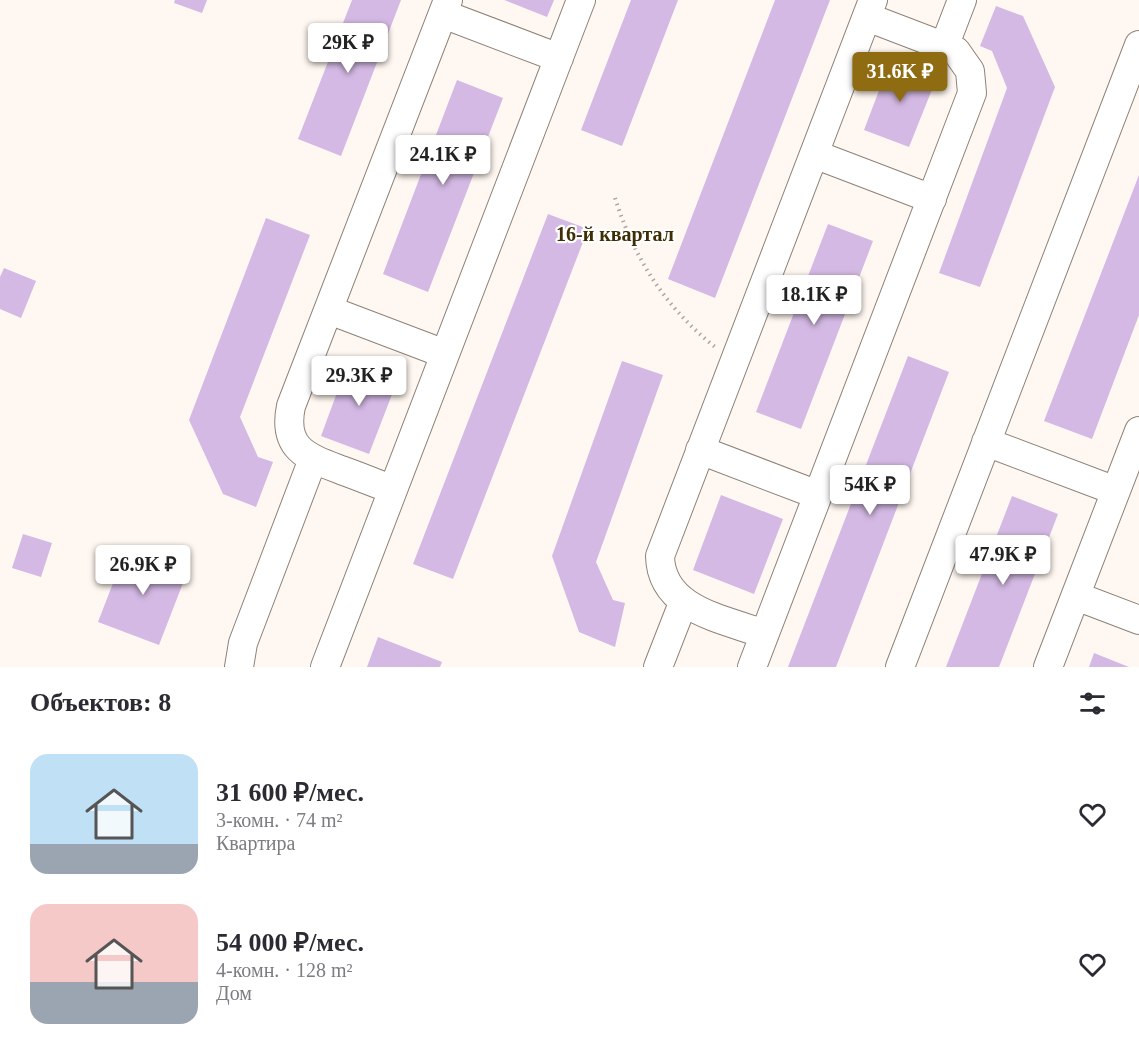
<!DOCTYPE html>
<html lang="ru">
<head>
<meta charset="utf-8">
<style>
	body { margin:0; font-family:"Times New Roman",serif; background:#f7f7f7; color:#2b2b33; height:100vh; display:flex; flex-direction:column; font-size:22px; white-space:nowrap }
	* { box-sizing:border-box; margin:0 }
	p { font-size:20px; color:#7c7c81 }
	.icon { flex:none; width:33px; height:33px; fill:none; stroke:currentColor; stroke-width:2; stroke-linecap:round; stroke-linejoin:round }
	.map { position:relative; height:667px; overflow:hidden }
	.sheet { display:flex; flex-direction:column; background:#fff; flex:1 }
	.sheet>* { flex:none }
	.price { position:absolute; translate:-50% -51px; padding:0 14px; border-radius:6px; background:#fff; color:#222; font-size:20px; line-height:39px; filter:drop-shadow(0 2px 3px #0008) }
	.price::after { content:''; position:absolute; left:50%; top:36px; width:18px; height:14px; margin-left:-9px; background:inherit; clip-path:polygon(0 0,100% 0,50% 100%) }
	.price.selected { background:#8f6c11; color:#fff }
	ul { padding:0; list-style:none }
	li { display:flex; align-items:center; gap:18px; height:150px; padding:0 30px }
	li span { display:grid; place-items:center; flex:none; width:168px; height:120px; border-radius:18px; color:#555 }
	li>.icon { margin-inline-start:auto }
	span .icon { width:72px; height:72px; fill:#fffc; stroke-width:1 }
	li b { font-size:26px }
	h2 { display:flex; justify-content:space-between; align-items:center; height:72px; padding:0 30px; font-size:26px }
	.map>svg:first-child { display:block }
</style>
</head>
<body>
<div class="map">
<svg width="1139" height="667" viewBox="0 0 1139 667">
	<rect width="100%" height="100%" fill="#fff7f1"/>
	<path fill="#d4b9e4" d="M175 0H207L202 13 174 3Z
		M352 0H401L341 156 298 139Z
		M504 0H554L547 17Z
		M631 0H678L622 146 581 130Z
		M775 0H830L715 298 668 279Z
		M996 6 1023 16 1055 87 980 287 939 273 1007 88 992 51 980 46Z
		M891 59 937 77 909 147 864 130Z
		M457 80 503 98 428 292 383 274Z
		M1139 175V315L1092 439 1044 421Z
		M548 214 588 229 453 579 413 564Z
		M266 218 310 235 240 417 258 457 273 462 256 507 223 494 189 420Z
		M828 224 873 241 801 429 756 412Z
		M4 268 36 281 21 318 0 309V277Z
		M908 356 949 372 836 667H788Z
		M349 360 398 379 369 454 321 436Z
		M622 361 663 375 596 562 613 600 625 603 615 647 579 632 552 556Z
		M721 495 783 519 754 594 693 570Z
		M1012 496 1058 514 999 667H946Z
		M23 534 52 543 41 577 12 568Z
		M127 547 188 570 159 645 98 622Z
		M378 637 442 662 440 667H367Z
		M1094 653 1129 667H1089Z"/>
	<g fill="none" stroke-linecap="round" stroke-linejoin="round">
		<g stroke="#8d8278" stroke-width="30">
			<path id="minor" d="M443 14 559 58
				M944 47 962 0
				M814 154 932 199
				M329 310 445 354
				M986 442 1116 491
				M700 450 818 495
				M393 490C375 483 358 476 341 470 307 457 282 449 291 406L448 0
				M1076 596 1139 620
				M764 634C724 619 661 610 660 556L873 0
				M239 667 243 643 313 459
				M325 667 581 0
				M658 667 683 603
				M752 667 972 93 970 71 956 51 867 17
				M900 667 1139 45
				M1048 667 1139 431"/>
		</g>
		<path stroke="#aca5a0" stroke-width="4" stroke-dasharray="1.5 4.5" stroke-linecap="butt" d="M615 198C634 258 665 307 715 347"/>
		<use href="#minor" stroke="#fff" stroke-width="28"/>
	</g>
	<g text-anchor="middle" stroke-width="4.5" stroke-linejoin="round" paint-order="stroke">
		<g font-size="20" font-weight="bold" fill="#3f2e05" stroke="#fff">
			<text x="615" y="241">16-й квартал</text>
		</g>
	</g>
</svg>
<b class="price" style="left:348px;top:74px">29K ₽</b>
<b class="price selected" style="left:900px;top:103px">31.6K ₽</b>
<b class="price" style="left:443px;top:186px">24.1K ₽</b>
<b class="price" style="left:814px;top:326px">18.1K ₽</b>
<b class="price" style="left:359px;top:407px">29.3K ₽</b>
<b class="price" style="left:870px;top:516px">54K ₽</b>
<b class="price" style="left:1003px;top:586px">47.9K ₽</b>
<b class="price" style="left:143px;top:596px">26.9K ₽</b>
</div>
<section class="sheet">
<h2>Объектов: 8<svg class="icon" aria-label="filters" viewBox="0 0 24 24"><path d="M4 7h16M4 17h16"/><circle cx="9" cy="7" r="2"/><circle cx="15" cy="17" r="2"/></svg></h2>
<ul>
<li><span style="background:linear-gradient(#bfe0f5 75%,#9aa5b1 0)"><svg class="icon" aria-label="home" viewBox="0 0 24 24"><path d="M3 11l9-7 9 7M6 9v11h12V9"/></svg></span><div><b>31 600 ₽/мес.</b><p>3-комн. · 74 m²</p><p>Квартира</p></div><svg class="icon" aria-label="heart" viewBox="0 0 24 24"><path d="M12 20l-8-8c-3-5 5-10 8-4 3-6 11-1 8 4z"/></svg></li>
<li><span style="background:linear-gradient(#f6c9c9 65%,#9aa5b1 0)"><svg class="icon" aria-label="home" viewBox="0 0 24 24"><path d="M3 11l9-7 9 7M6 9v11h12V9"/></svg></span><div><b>54 000 ₽/мес.</b><p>4-комн. · 128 m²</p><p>Дом</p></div><svg class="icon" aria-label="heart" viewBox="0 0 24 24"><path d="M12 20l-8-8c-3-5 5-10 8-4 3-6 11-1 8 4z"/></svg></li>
</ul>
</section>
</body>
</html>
